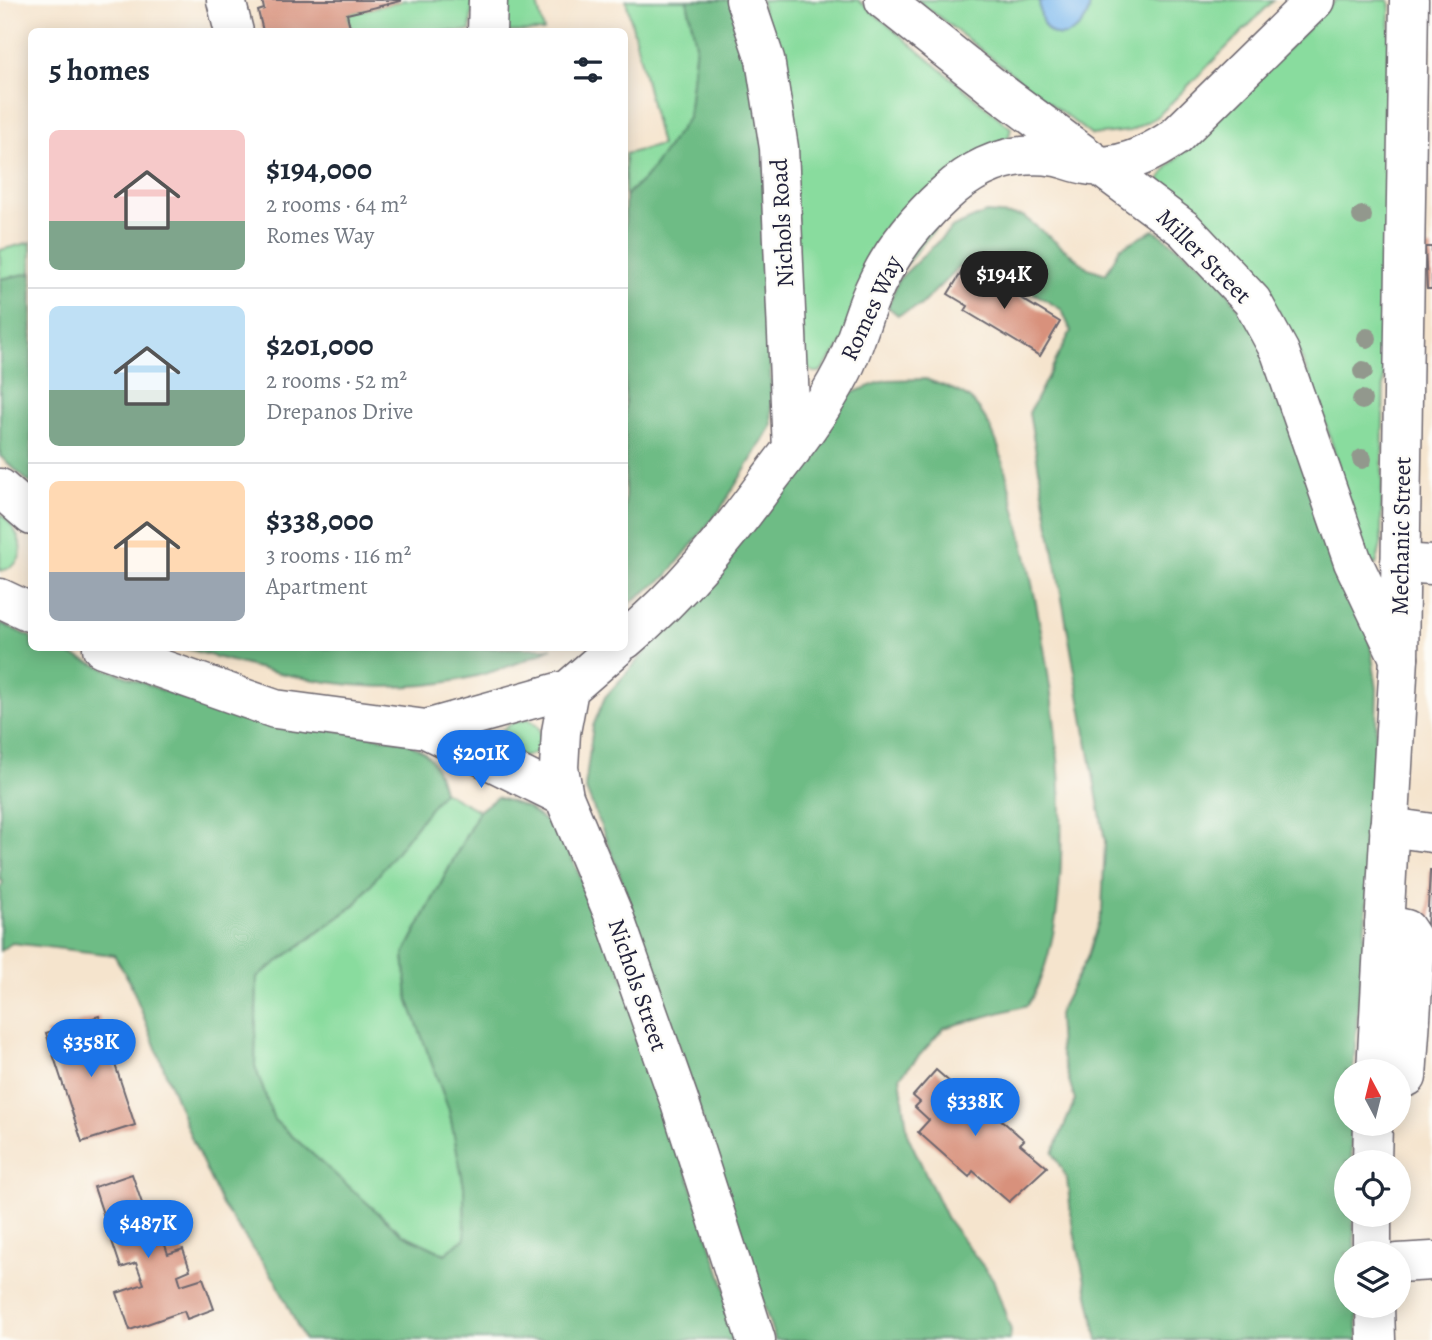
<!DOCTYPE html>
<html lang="en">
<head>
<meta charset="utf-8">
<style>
	body { margin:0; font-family:Alegreya,serif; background:#f6f6f7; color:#1f2937; height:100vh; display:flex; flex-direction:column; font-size:26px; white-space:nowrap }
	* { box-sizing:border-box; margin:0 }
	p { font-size:23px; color:#747a83 }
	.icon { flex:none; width:38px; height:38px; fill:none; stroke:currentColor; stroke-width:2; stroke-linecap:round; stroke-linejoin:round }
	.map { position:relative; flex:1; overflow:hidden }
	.side { position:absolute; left:28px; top:28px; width:600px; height:623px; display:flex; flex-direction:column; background:#fff; border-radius:10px; box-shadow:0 4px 18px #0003 }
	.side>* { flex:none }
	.needle { width:46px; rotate:353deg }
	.fabs { position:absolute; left:1334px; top:1059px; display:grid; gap:14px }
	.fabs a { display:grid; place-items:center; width:77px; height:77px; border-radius:50%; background:#fff; box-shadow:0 4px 18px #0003; font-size:35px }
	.price { position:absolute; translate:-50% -60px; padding:0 16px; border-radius:24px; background:#1a73e8; color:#fff; font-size:23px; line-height:46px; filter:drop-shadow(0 2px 4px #0008) }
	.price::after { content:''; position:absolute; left:50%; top:42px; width:21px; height:16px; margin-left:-10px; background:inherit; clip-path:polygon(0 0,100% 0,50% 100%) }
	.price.current { background:#222; color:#fff }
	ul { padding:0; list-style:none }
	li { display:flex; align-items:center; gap:21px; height:175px; padding:0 21px }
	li+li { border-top:2px solid #e0e1e3 }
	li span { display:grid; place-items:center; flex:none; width:196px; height:140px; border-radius:10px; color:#555 }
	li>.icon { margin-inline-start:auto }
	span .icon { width:84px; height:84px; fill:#fffc; stroke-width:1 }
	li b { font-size:30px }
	h2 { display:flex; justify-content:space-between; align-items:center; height:84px; padding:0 21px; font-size:30px }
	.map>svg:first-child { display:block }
</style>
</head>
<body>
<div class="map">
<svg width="1432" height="1340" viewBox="0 0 1432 1340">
	<rect width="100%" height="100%" fill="#fdfcf7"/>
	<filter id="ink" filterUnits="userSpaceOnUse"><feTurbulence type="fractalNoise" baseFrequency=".0143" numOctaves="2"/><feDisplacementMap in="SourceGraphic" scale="14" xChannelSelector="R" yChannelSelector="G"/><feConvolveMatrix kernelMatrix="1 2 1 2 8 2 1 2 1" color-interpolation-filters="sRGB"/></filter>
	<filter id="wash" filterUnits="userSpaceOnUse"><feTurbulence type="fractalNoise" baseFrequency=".00686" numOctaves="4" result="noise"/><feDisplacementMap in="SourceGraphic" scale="28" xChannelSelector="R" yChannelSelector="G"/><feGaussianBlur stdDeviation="1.57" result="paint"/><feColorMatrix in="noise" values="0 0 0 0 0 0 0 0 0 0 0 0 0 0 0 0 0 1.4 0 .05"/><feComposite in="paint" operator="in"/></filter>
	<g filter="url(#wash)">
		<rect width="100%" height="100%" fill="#f5e4cd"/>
		<path fill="#89dc9e" stroke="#567f6c" stroke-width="2" d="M405 0H473L470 31 351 32 347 14Z
			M507 0H536L544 31 504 32Z
			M626 0H687L696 44 688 118 647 176 625 196V154L661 145Z
			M761 0H858L1011 128 1009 136 820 372H813L806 367Z
			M917 0H1274L1157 117 1130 131 1091 135Z
			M1336 0H1389L1390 9 1381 545 1376 565 1364 559C1337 464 1317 364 1259 281 1235 245 1195 217 1162 189L1160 179 1168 167Z
			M31 242V273L0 279V250Z
			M0 513C18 528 36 563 0 571Z
			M529 719 539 728 542 745 537 753 523 757C511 751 498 746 502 730L514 722Z
			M443 791 479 811 404 954 408 999 449 1110 464 1186 465 1238 445 1254 402 1234 274 1120 255 1066 257 977 355 905Z"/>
		<path fill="#6ebc85" stroke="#486f60" stroke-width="2" d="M687 0H732L762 76 772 426 720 510 666 577 625 606V196L647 176 688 118 696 44Z
			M986 213 1023 216 1088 268 1106 274 1120 248 1154 230 1216 275 1256 332 1366 616 1377 689 1373 831 1353 1071H1346V1124H1350L1352 1162H1346V1214L1353 1215 1355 1253H1346V1306H1357L1358 1340H1098L1072 1222 1067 1179 1053 1153 1075 1100 1060 1050 1058 1014 1087 958 1102 911 1105 841 1029 413 1071 331 1062 310 985 264 960 266 920 306 898 315 888 307 898 280 953 227Z
			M31 273H32L31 484 0 456V279Z
			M926 379C939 385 963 391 973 402 1000 431 1005 473 1015 510 1047 633 1094 892 1028 1005L944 1028 900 1077 908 1136 947 1219 993 1279 1011 1330 1010 1340H775L677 1041 618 869 585 787 593 726 605 697 683 610 846 395 886 380Z
			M0 623 31 637 32 648H53L216 711 403 741C432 753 435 761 443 791L355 905 257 977 255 1066 274 1120 402 1234 445 1254 465 1238 464 1186 449 1110 408 999 404 954 479 811 497 797 526 807 560 832 617 958 742 1340H304L276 1281 222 1205 191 1137 130 982 114 955 12 943 0 951V889L3 882 0 879Z
			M184 648H552C421 712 317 686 184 648Z"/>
		<path fill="#7ab8ee" stroke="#4e6d94" stroke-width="2" d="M1039 0H1089C1094 25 1057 52 1043 23 1040 16 1040 7 1039 0Z"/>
		<g id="blocks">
			<path fill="#d8917c" d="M262 0H401V1L347 14 351 32H270L263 31 258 11 264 9Z
				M1425 247H1432V289H1427Z
				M966 265 1060 322 1040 356 965 311 968 306 948 294Z
				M1430 870H1432V928H1427Z
				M99 1016 135 1125 82 1142 46 1033Z
				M936 1070 961 1092 965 1088 1024 1140 1020 1144 1047 1167 1009 1202 973 1171 969 1177 918 1132 929 1120 915 1107 920 1102 913 1096Z
				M132 1174 152 1233 160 1230 168 1254 183 1249 190 1270 178 1275 181 1285 203 1278 214 1309 187 1319 184 1311 130 1330 117 1293 144 1284 136 1263 121 1268 94 1187Z"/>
		</g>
	</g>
	<g filter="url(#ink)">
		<use href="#blocks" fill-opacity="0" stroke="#6c666e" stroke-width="2"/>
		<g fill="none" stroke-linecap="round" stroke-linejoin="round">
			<g stroke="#6c666e" stroke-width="41">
				<path id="minor" d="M226 0 234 32
					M745 0 765 59 779 148 792 450
					M884 0 993 87 1184 229 1252 301 1280 352 1353 562 1399 658
					M487 32 488 0
					M0 488 32 516
					M1400 563 1432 565
					M0 598 32 613
					M625 640C681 593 726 538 769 479 796 444 823 409 843 370 854 348 860 324 869 301 885 260 913 223 945 194 976 165 1013 150 1056 157 1070 160 1088 168 1102 166 1130 164 1153 152 1175 137L1315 0
					M102 648 275 709 426 729 569 689
					M616 648 569 689 561 732 559 768 564 797 614 916 679 1100 756 1340
					M426 729 564 797
					M1389 827 1432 833
					M1384 924 1406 929 1416 944 1407 1077
					M1398 1263 1432 1261"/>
			</g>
			<g stroke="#6c666e" stroke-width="41">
				<path id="major" d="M1376 1071 1399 658 1409 0
					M1372 1162 1373 1124
					M1372 1214V1253
					M1375 1306 1376 1340"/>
			</g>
			<use href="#minor" stroke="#fff" stroke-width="38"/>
			<use href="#major" stroke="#fff" stroke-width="38"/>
		</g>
		<g fill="#92988d">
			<circle cx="1362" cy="216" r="10"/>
			<circle cx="1367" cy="338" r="10"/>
			<circle cx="1363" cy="371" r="10"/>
			<circle cx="1362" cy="400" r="10"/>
			<circle cx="1362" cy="459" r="10"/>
		</g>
	</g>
	<g text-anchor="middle" stroke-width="5" stroke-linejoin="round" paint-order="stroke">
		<g font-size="24" fill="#22223b" stroke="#fdfcf7">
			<text transform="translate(782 223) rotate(-93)" y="8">Nichols Road</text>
			<text transform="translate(1204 256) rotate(45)" y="8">Miller Street</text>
			<text transform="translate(871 308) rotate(-65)" y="8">Romes Way</text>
			<text transform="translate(1401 536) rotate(-89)" y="8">Mechanic Street</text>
			<text transform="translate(638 985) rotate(71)" y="8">Nichols Street</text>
		</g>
	</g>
</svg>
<div class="fabs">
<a><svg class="needle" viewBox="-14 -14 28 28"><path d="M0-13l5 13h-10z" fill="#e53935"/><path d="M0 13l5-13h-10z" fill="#747a83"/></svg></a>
<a><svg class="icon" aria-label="locate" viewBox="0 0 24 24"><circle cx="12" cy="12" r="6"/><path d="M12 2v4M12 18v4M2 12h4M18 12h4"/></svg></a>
<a><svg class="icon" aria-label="layers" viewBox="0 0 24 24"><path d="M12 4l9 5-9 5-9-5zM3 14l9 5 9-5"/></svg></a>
</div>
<b class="price current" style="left:1004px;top:311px">$194K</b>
<b class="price" style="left:481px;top:790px">$201K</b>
<b class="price" style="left:91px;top:1079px">$358K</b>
<b class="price" style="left:975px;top:1138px">$338K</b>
<b class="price" style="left:148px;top:1260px">$487K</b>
<section class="side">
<h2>5 homes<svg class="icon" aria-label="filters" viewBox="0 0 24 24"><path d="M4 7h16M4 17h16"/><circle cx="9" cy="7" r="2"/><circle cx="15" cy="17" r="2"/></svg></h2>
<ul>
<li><span style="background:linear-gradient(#f6c9c9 65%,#7fa58c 0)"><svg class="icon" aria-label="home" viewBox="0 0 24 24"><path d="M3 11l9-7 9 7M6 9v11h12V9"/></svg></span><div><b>$194,000</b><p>2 rooms · 64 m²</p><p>Romes Way</p></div></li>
<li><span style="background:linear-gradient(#bfe0f5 60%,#7fa58c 0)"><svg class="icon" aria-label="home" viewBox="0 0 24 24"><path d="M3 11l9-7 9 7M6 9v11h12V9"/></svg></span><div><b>$201,000</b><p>2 rooms · 52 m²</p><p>Drepanos Drive</p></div></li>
<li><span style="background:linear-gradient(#ffd9b3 65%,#9aa5b1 0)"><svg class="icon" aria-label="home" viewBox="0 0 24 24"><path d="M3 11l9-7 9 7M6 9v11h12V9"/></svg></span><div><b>$338,000</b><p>3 rooms · 116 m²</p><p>Apartment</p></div></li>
</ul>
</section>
</div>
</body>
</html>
